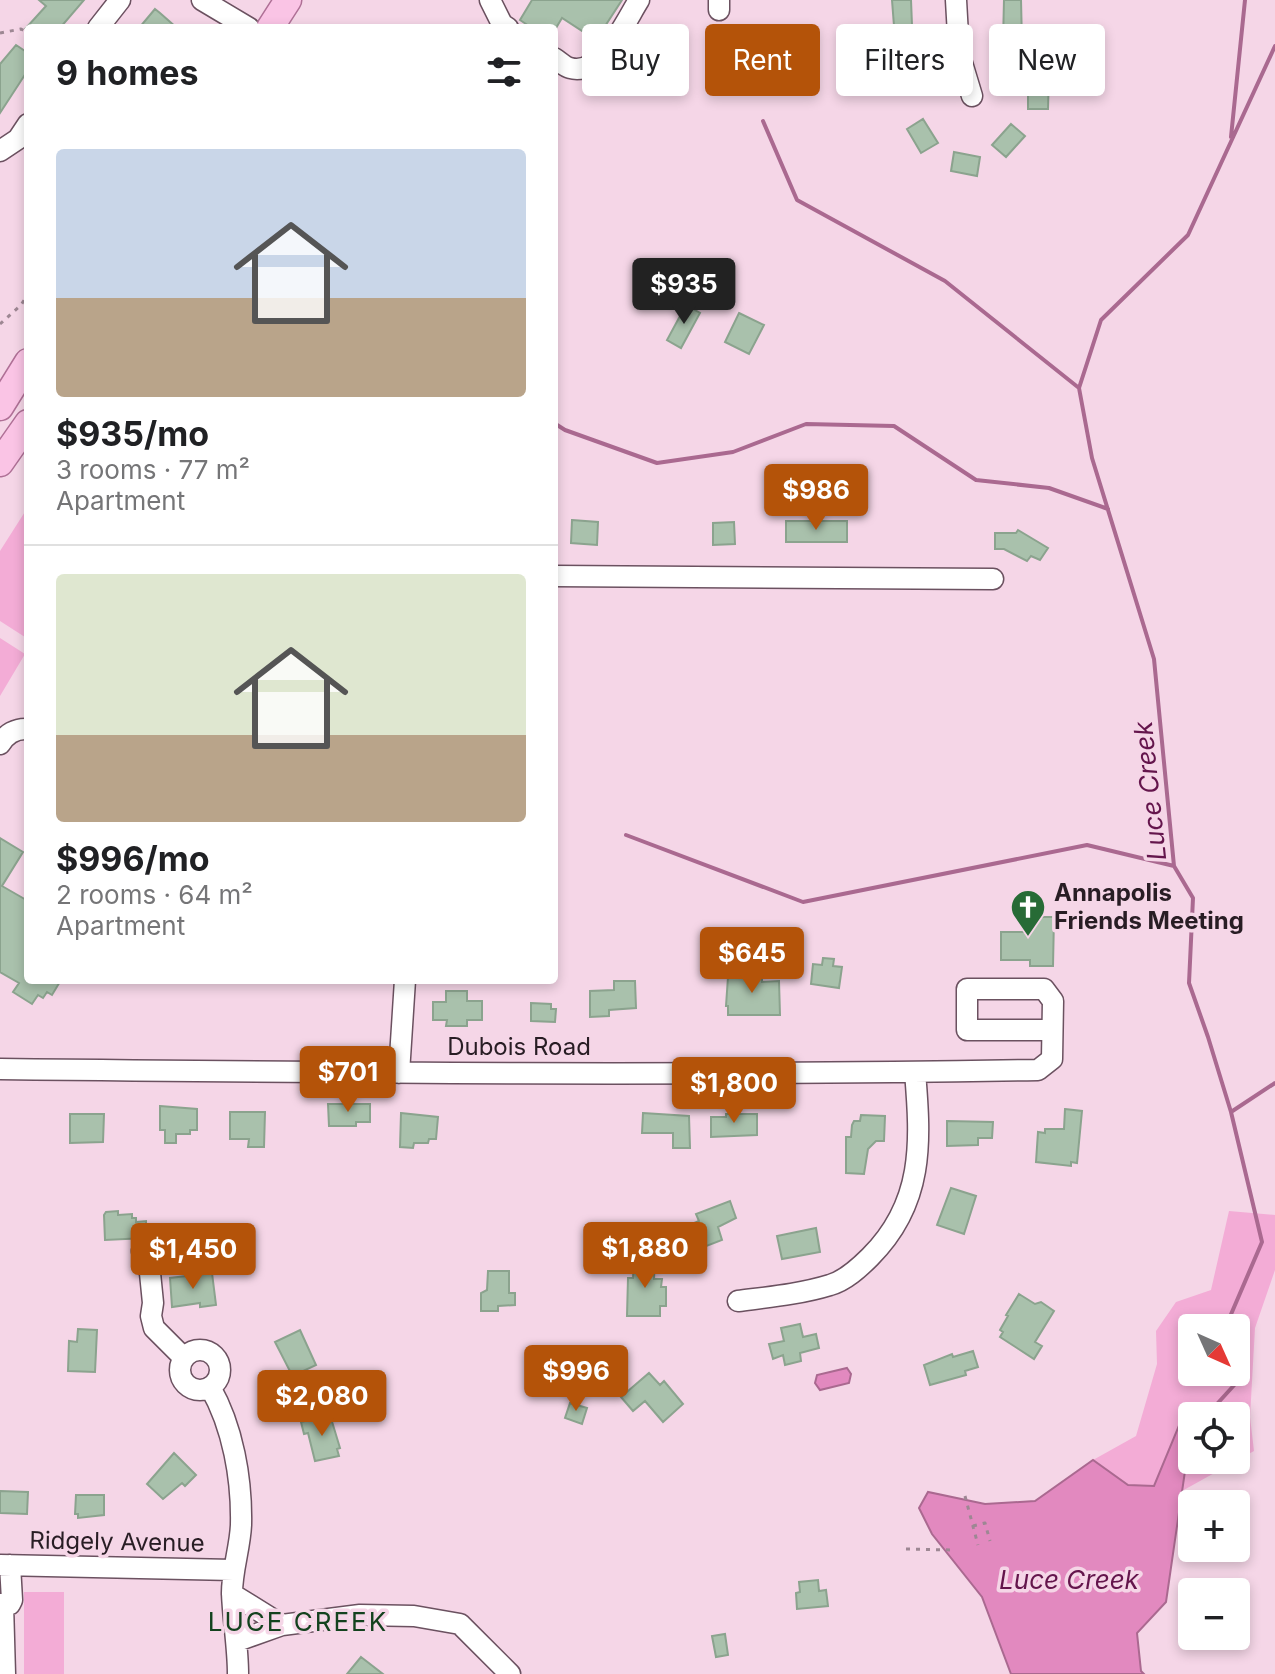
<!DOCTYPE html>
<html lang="en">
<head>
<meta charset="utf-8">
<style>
	body { margin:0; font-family:Inter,sans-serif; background:#f6f6f6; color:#202124; height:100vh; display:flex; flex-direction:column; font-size:30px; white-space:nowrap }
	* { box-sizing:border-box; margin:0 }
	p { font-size:26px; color:#757577 }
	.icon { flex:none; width:44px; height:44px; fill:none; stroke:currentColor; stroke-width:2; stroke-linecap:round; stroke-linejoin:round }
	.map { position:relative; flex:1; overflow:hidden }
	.panel { position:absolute; left:24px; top:24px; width:534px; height:960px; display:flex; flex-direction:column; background:#fff; border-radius:8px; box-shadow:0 4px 12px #0003 }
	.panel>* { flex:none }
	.banner { position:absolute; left:582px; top:24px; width:572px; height:72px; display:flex; gap:16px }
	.needle { width:52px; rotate:135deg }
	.tools { position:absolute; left:1178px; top:1314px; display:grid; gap:16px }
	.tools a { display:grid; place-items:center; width:72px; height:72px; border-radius:8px; background:#fff; box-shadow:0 4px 12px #0003; font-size:40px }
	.price { position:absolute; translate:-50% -68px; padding:0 18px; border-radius:8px; background:#b45309; color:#fff; font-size:26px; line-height:52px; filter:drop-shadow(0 2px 4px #0008) }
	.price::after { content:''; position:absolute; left:50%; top:48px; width:24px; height:18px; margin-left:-12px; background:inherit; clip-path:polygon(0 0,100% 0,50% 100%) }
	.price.active { background:#222; color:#fff }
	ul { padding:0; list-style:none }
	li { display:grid; align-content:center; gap:16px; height:424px; padding:0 32px }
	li+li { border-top:2px solid #e0e0e0 }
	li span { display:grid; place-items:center; height:248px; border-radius:8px; color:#555 }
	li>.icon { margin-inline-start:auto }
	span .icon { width:144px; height:144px; fill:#fffc; stroke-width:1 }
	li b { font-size:34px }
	h2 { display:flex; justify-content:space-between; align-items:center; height:96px; padding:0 32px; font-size:34px }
	.pill { padding:0 28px; border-radius:8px; background:#fff; box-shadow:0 4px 12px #0003; font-size:28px; line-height:72px }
	.pill.active { background:#b45309; color:#fff }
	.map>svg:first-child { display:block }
</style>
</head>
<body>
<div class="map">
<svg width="1275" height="1674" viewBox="0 0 1275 1674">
	<rect width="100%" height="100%" fill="#f5d6e7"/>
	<path fill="#f3acd6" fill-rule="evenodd" d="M28 507V639L0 621V551Z
		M0 638 25 654 0 696Z
		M1229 1211 1275 1215V1270L1255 1328 1250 1417 1254 1451 1182 1491 1185 1471 1192 1459 1236 1460V1416H1192V1420L1180 1423 1154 1486 1128 1485 1093 1460 1136 1436 1157 1364 1156 1331 1176 1302 1211 1290ZM1192 1328H1236V1372H1192Z
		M64 1592V1674H24V1592Z"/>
	<path fill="#e289bf" stroke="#aa6990" stroke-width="2" d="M847 1368 851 1374 849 1383 820 1390 815 1383 817 1375Z
		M1192 1420V1459L1185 1471 1166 1602 1137 1633 1141 1671 1144 1674H1011L982 1597 932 1534 919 1508 928 1492 985 1504 1035 1501 1093 1460 1128 1485 1154 1486 1180 1423Z"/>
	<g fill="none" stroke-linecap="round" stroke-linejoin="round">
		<path stroke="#aa6990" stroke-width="4" d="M763 121 797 200 945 281 1079 388
			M1231 137 1245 0
			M554 423 565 430 657 463 733 452 806 424 894 426 976 480 1049 488 1108 509
			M626 835 803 902 1087 845 1174 866
			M1231 1112 1275 1083
			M1230 1328 1229 1319 1262 1242 1231 1112 1208 1037 1189 983 1193 898 1174 866 1154 659 1092 458 1079 388 1101 320 1188 235 1275 46
			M1206 1416 1237 1382 1236 1372"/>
	</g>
	<path fill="#a9c1ac" stroke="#8ba38e" stroke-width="2" d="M39 0H84L60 28H26L46 6Z
		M532 0H622L596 40 562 18 556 28H532L520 20Z
		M892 0H911L912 25 894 26Z
		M1004 0H1021L1022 42H1003Z
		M155 9 160 13 177 28H139Z
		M763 34 781 39 773 62 755 56Z
		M16 45 28 53V70L0 113V64Z
		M914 63 916 91 897 92 895 64Z
		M1028 72H1049L1048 109H1028Z
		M923 119 938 143 921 153 907 129Z
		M1011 124 1025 136 1006 157 992 145Z
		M954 152 980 157 977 176 951 171Z
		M659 271 677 285 668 296 660 290 655 297 646 290Z
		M686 305 700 313 681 348 667 340Z
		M739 313 764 325 749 354 725 342Z
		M572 520 598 522 597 545 571 543Z
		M786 521H847V542H786Z
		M734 522 735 544 713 545V523Z
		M1018 530 1048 548 1040 560 1031 556 1027 561 1004 549H995V533H1016Z
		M0 838 23 852 2 886 28 901V980H61L52 995 47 992 43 998 38 995 32 1004 13 992 19 983 0 972Z
		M1028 917H1054L1053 966H1030V960H1001V932H1028Z
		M823 958 834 959 833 966 842 967 839 988 811 984 813 964 822 965Z
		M762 972V982L779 981 780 1015H728V1006H726L728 977H736V973Z
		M614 981H635L636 1008 609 1010V1016L590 1017V991L614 990Z
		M446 991H467V1001H482V1020H467V1026H446L447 1020H433V1002H446Z
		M531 1003 551 1004V1009H556L555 1022 531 1021Z
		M328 1104H370V1122H356V1126H329Z
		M160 1106 197 1109V1130H190V1134H176V1143H165V1130H160Z
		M1065 1109 1082 1111 1077 1163 1071 1162V1166L1036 1162 1038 1132 1045 1133V1129H1064Z
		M230 1112H265L264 1147H248L249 1139H230Z
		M401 1113 438 1117 436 1139H429L428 1143H414L413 1148 400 1147Z
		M643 1113 689 1116 690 1148H673V1133H642Z
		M70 1114H104L103 1142 70 1143Z
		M726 1114H757V1135L711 1137V1117H726Z
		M861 1115 885 1116 884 1141H876L868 1149 864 1174 846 1173V1137H851L852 1125 854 1121H860Z
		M947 1121 993 1122 992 1138H978V1145L947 1146Z
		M951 1188 976 1196 964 1234 937 1225Z
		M730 1201 736 1218 718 1227 722 1240 696 1250 687 1226 699 1221 696 1214Z
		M118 1211V1215L132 1214V1218H136V1222L146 1221V1238L105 1240 104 1215 106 1212Z
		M816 1228 820 1252 782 1259 777 1236Z
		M634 1256 655 1257 654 1279H662L661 1287H666V1306H660V1316H627L628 1278H633Z
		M488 1271H509V1293H515V1305L498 1306V1311H481V1293L487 1290Z
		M212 1273 216 1305 200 1307V1303L172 1307 170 1278Z
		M1019 1294 1035 1304 1041 1302 1054 1311 1035 1342 1042 1346 1034 1359 1000 1337 1003 1332 1000 1330 1008 1316 1006 1315Z
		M800 1324 803 1337 816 1334 819 1348 800 1353 801 1361 785 1365 783 1355 773 1359 769 1344 784 1341 781 1328Z
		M78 1329 97 1330 95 1372 68 1371 69 1341 77 1342Z
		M300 1330 316 1365 303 1371 304 1375 294 1379 275 1342Z
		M973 1351 978 1367 965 1371 966 1375 930 1385 924 1365 952 1354 953 1357Z
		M649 1373 660 1385 664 1381 683 1404 663 1422 645 1401 633 1411 621 1397Z
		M570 1403 587 1408 582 1424 565 1418Z
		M330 1415 340 1448 337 1449 339 1456 315 1461 308 1433 304 1434 301 1422Z
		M174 1453 196 1475 185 1486 182 1483 163 1499 147 1484Z
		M0 1491 28 1492 27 1514 0 1513Z
		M76 1495H104V1515L78 1518V1514H75Z
		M818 1580 819 1591 826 1590 828 1606 797 1609 796 1593 800 1592 799 1582Z
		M725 1634 728 1655 716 1657 712 1636Z
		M361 1657 383 1674H347Z"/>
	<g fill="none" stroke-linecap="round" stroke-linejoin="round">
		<g stroke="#6b5160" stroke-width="23">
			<path id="minor" d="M202 0 249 28
				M490 0 502 24 508 28
				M719 0V10
				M956 0 959 53 972 96
				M98 28 120 0
				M554 58C559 61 565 67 570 68 601 77 625 22 639 0
				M0 151 18 139 28 124
				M554 576 993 579
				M0 744C6 734 16 728 28 729
				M0 1069C346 1073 692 1076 1038 1070L1052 1059 1053 1001 1044 989H967V1030H1052
				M399 1073 405 980
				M142 1251 150 1273 153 1303 151 1316 154 1328 184 1358
				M738 1301C769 1297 801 1294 830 1285 845 1281 859 1268 870 1257 924 1203 921 1143 915 1072
				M180 1370a20 20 0 1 1 40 0a20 20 0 1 1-40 0Z
				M210 1387C233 1427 242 1479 241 1525 240 1548 232 1570 232 1593 233 1620 238 1647 238 1674
				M0 1565 233 1570
				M232 1594 282 1625 360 1615 414 1616 460 1624 510 1674
				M0 1604H10L12 1600 10 1565
				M3 1604 5 1674
				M237 1641 282 1625"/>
		</g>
		<g stroke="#af7096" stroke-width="29">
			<path id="major" d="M270 28 288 0
				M0 407 28 362
				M0 463 28 423"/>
		</g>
		<path stroke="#9d8793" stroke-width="3" stroke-dasharray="4 6" stroke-linecap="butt" d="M203 28 206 24
			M0 33 21 29 28 33
			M0 324 21 305 28 294
			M965 1496 978 1545
			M973 1526 985 1523 990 1541
			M906 1549 953 1550"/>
		<use href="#minor" stroke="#fff" stroke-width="20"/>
		<use href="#major" stroke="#fac4e5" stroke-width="26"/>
	</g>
	<defs>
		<g id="church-pin" transform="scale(1.8)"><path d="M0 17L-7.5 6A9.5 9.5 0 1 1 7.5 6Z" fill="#276b36" stroke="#f5d6e7"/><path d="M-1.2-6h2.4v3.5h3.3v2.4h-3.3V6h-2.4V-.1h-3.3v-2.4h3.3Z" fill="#fff"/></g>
	</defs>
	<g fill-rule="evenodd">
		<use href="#church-pin" x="1028" y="907"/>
	</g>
	<g text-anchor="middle" stroke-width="7" stroke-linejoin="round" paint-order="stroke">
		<g font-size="24" font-weight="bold" fill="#281d24" stroke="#f5d6e7" text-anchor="start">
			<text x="1054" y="901">Annapolis<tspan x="1054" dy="28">Friends Meeting</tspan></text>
		</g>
		<g font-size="24" fill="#281d24" stroke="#f5d6e7">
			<text x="519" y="1055">Dubois Road</text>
			<text transform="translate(117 1542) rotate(1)" y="8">Ridgely Avenue</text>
		</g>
		<g font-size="26" font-style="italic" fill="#64154c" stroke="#f5d6e7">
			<text transform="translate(1150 791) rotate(-96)" y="9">Luce Creek</text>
			<text x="1069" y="1589">Luce Creek</text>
		</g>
		<g font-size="26" letter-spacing="2" fill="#13421e" stroke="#f5d6e7">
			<text x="298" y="1631">LUCE CREEK</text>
		</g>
	</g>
</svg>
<div class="tools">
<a><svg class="needle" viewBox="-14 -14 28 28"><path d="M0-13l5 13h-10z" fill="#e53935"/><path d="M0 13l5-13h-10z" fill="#757577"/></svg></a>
<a><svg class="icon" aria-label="locate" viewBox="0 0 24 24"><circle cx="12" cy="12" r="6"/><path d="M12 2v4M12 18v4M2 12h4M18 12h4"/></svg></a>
<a>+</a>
<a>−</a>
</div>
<b class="price active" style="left:684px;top:326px">$935</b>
<b class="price" style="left:816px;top:532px">$986</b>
<b class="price" style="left:752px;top:995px">$645</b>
<b class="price" style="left:348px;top:1114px">$701</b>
<b class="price" style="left:734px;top:1125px">$1,800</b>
<b class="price" style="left:645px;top:1290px">$1,880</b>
<b class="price" style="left:193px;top:1291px">$1,450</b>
<b class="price" style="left:576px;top:1413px">$996</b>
<b class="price" style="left:322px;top:1438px">$2,080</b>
<div class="banner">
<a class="pill">Buy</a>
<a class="pill active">Rent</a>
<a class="pill">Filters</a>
<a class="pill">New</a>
</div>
<section class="panel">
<h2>9 homes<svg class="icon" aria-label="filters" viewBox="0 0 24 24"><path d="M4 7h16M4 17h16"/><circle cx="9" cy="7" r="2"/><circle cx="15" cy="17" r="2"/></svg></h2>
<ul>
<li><span style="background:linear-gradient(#c9d6e8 60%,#b9a48a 0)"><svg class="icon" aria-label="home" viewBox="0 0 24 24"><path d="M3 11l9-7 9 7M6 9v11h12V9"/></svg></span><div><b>$935/mo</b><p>3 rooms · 77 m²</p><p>Apartment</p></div></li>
<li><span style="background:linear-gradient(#dfe7d0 65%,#b9a48a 0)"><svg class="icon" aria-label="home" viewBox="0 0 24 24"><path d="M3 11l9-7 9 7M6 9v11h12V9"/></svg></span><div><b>$996/mo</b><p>2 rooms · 64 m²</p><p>Apartment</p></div></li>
</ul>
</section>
</div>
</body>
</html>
